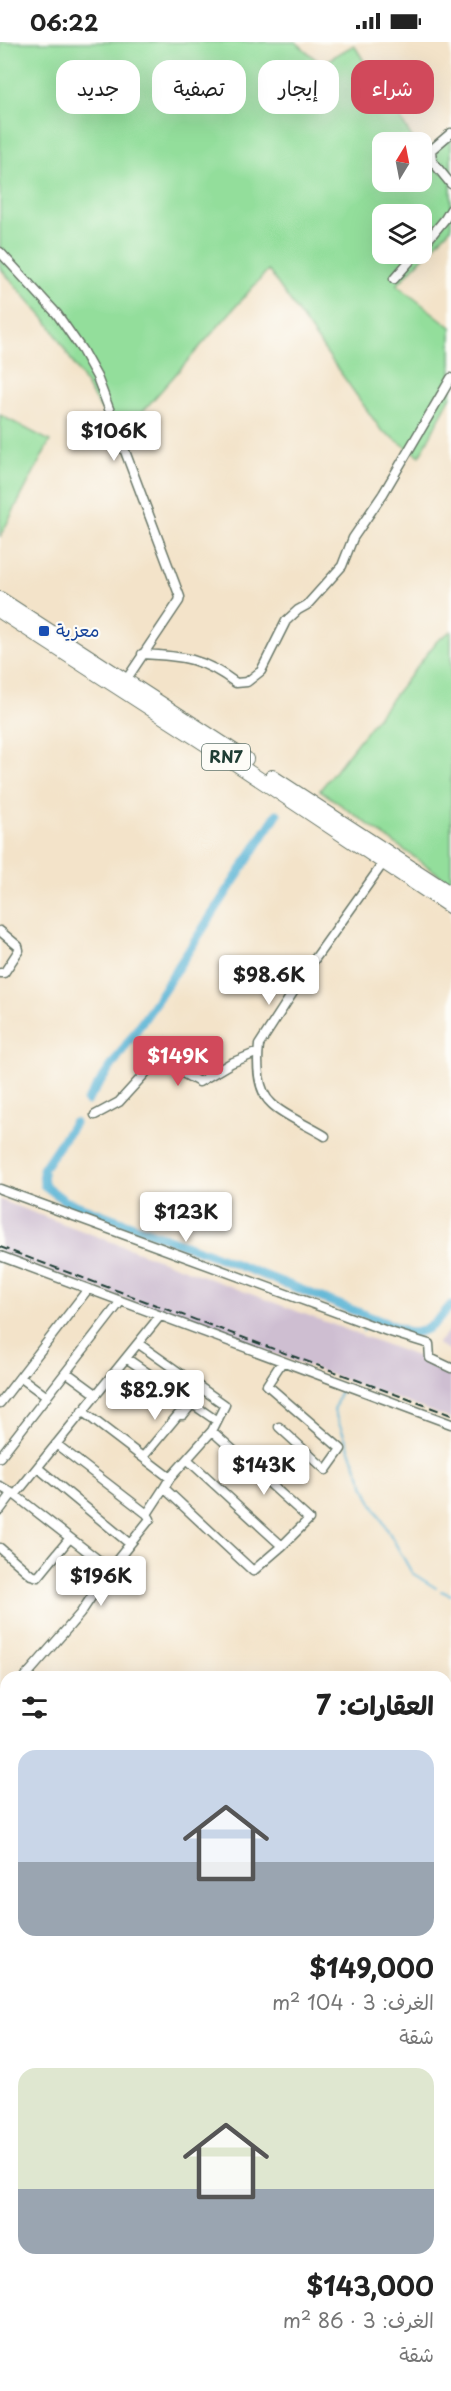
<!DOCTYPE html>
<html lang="ar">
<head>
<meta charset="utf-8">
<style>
	body { margin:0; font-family:"Playpen Sans","Playpen Sans Arabic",sans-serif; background:#f2f2f2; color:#222; direction:rtl; height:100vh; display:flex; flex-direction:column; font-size:22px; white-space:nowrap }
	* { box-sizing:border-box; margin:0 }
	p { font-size:20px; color:#767676 }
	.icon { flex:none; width:33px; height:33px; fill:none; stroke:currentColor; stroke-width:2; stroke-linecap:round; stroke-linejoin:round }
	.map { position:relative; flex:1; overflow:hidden; direction:ltr }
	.drawer { position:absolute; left:0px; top:1629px; width:452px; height:720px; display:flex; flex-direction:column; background:#fff; border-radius:18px 18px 0 0; box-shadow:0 6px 24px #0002; direction:rtl }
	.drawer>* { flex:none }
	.banner { position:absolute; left:18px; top:18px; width:416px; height:54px; direction:rtl; display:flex; gap:12px }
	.needle { width:39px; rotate:10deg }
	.fabs { position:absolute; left:372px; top:90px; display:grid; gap:12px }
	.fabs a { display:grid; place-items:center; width:60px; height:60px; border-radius:12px; background:#fff; box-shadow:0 6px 24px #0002; font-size:30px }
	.price { position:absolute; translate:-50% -51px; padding:0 14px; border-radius:6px; background:#fff; color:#222; font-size:20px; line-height:39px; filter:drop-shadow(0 2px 3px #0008) }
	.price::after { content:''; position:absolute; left:50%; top:36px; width:18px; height:14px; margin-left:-9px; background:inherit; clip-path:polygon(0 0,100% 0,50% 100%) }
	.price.on { background:#d1495b; color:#fff }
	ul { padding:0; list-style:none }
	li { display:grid; align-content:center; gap:12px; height:318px; padding:0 18px }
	li span { display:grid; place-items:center; height:186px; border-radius:18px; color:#555 }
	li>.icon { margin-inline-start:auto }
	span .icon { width:108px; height:108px; fill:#fffc; stroke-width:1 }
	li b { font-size:26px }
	h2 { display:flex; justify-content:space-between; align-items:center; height:72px; padding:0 18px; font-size:26px }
	.tag { padding:0 21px; border-radius:18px; background:#fff; box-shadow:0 6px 24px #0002; font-size:21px; line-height:54px }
	.tag.on { background:#d1495b; color:#fff }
	.status { display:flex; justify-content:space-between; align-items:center; height:42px; padding:0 30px; background:#fff; direction:ltr }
	.status svg { height:16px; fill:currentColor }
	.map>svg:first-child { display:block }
</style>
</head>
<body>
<div class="status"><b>06:22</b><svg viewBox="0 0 49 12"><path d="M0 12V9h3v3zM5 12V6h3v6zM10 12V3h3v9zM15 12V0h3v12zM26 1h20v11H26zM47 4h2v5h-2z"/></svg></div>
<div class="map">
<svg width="451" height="2349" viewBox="0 0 451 2349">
	<rect width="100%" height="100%" fill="#fdfcf7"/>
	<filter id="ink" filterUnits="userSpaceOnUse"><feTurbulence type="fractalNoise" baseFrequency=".0167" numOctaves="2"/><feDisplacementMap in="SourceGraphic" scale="12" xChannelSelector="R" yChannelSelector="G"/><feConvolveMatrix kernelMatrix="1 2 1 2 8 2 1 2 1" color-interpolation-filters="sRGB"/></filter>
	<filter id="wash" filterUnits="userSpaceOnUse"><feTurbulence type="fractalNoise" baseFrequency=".008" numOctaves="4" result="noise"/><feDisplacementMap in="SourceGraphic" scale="24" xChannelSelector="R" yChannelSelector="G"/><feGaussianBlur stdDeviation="1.35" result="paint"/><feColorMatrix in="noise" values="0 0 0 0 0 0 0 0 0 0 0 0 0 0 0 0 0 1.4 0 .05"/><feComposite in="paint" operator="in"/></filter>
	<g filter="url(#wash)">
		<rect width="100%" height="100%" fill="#f3e3c9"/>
		<path fill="#cebed1" d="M0 1158 451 1327V1377L0 1211Z
			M451 1286V1309L437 1302Z"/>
		<path fill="#93de9b" stroke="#598e68" stroke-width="1.5" fill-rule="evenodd" d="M0 0H296L321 22 354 3 415 100H382V140H422V110L426 116 451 94V186L397 243 451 285V354L420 414 381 388 268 228 129 385 100 366 50 283 0 226ZM382 172H422V212H382Z
			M0 373 50 399 0 495Z
			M451 589V841L320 748 437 599Z"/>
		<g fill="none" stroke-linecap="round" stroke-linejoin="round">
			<path stroke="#56b2d4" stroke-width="2" d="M363 1289 370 1275
				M340 1349 334 1369 369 1455 412 1531 436 1546
				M441 1549 451 1553
				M0 1988 6 1990
				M446 2235H451"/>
			<path stroke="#56b2d4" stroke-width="9" d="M87 1059 149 970 277 772
				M74 1081 43 1127 44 1143 65 1159 215 1214 411 1291C430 1290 439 1277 451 1263"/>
		</g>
	</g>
	<g filter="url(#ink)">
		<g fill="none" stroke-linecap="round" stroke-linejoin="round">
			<g stroke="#697768" stroke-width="11">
				<path id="street" d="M451 91 431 108 432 119 451 142
					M422 205 445 177 451 167
					M0 210 57 272 82 308 97 335 180 555 179 559 124 641
					M394 237 416 212
					M142 612C183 614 203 616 236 641L247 640 261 629 286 579 298 568 307 563 342 524 353 496 383 452 451 336
					M0 889 18 904 19 908 4 931H0
					M95 1073 119 1060 150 1026 162 1024 175 1027 199 1040 231 1021 258 1010
					M325 1094C311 1085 283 1073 272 1062 257 1049 257 1021 259 1003L312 921 384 820
					M0 1147 387 1289 429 1302 430 1316 451 1326
					M0 1214 451 1382
					M139 1302 225 1363 212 1389 170 1436 164 1446 253 1529 282 1504 309 1477 212 1389
					M126 1316 217 1379
					M66 1330 96 1352
					M20 1335 47 1355
					M0 1361 88 1247
					M82 1369 170 1436
					M279 1385 326 1428 341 1407 267 1343 282 1320
					M0 1415 121 1259
					M143 1415 178 1373H183L192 1362
					M188 1418 282 1504
					M38 1426 130 1502
					M0 1444 15 1453 110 1527
					M15 1453 160 1274
					M0 1468 12 1452
					M147 1472 164 1446
					M0 1506 31 1533 38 1535 69 1497
					M25 1635 80 1572 110 1527 150 1477 147 1472 56 1402
					M0 1665 6 1657
					M0 1729 6 1722
					M0 1767 6 1759
					M446 1868 451 1866
					M0 2073 6 2068
					M446 2247H451"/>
			</g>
			<g stroke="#697768" stroke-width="16">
				<path id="primary" d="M0 557 246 717
					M0 569 232 719 451 865
					M272 735 451 852"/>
			</g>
			<use href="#street" stroke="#fff" stroke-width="8"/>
			<use href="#primary" stroke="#fff" stroke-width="14"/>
			<path stroke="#1f3d34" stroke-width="2" stroke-dasharray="9 4.5" stroke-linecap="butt" d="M0 1205 451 1373"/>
		</g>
	</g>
	<rect fill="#1a4fb4" stroke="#fdfcf7" stroke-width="2" x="38" y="583" width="12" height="12" rx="3"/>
	<g text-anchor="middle" stroke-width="4.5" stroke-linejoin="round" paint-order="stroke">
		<rect fill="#fdfcf7" stroke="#62766e" stroke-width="1.5" x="202" y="702" width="48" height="26" rx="4.5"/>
		<g font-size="16" font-weight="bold" fill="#1f3d34">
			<text x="226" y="721">RN7</text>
		</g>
		<g font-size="18" fill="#164399" stroke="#fdfcf7" text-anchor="start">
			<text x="56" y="595">معزية</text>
		</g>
	</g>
</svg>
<div class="fabs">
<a><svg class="needle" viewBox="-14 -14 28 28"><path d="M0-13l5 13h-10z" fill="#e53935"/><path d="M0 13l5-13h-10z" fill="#767676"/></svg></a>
<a><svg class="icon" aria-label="layers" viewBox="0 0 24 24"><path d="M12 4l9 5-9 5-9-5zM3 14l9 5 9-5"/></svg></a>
</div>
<b class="price" style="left:114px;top:420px">$106K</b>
<b class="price" style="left:269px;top:964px">$98.6K</b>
<b class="price on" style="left:178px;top:1045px">$149K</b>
<b class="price" style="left:186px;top:1201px">$123K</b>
<b class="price" style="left:155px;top:1379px">$82.9K</b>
<b class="price" style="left:264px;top:1454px">$143K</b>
<b class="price" style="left:101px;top:1565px">$196K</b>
<div class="banner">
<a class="tag on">شراء</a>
<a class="tag">إيجار</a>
<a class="tag">تصفية</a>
<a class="tag">جديد</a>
</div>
<section class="drawer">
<h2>العقارات: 7<svg class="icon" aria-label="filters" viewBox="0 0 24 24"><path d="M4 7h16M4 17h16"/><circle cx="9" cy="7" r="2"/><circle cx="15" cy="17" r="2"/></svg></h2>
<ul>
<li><span style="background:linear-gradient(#c9d6e8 60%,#9aa5b1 0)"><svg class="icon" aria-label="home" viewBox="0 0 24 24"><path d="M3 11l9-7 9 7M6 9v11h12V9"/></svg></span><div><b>$149,000</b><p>الغرف: 3 · 104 m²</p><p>شقة</p></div></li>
<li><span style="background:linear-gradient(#dfe7d0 65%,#9aa5b1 0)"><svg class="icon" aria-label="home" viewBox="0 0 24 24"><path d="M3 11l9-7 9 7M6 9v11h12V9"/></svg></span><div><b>$143,000</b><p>الغرف: 3 · 86 m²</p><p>شقة</p></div></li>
</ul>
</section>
</div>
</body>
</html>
